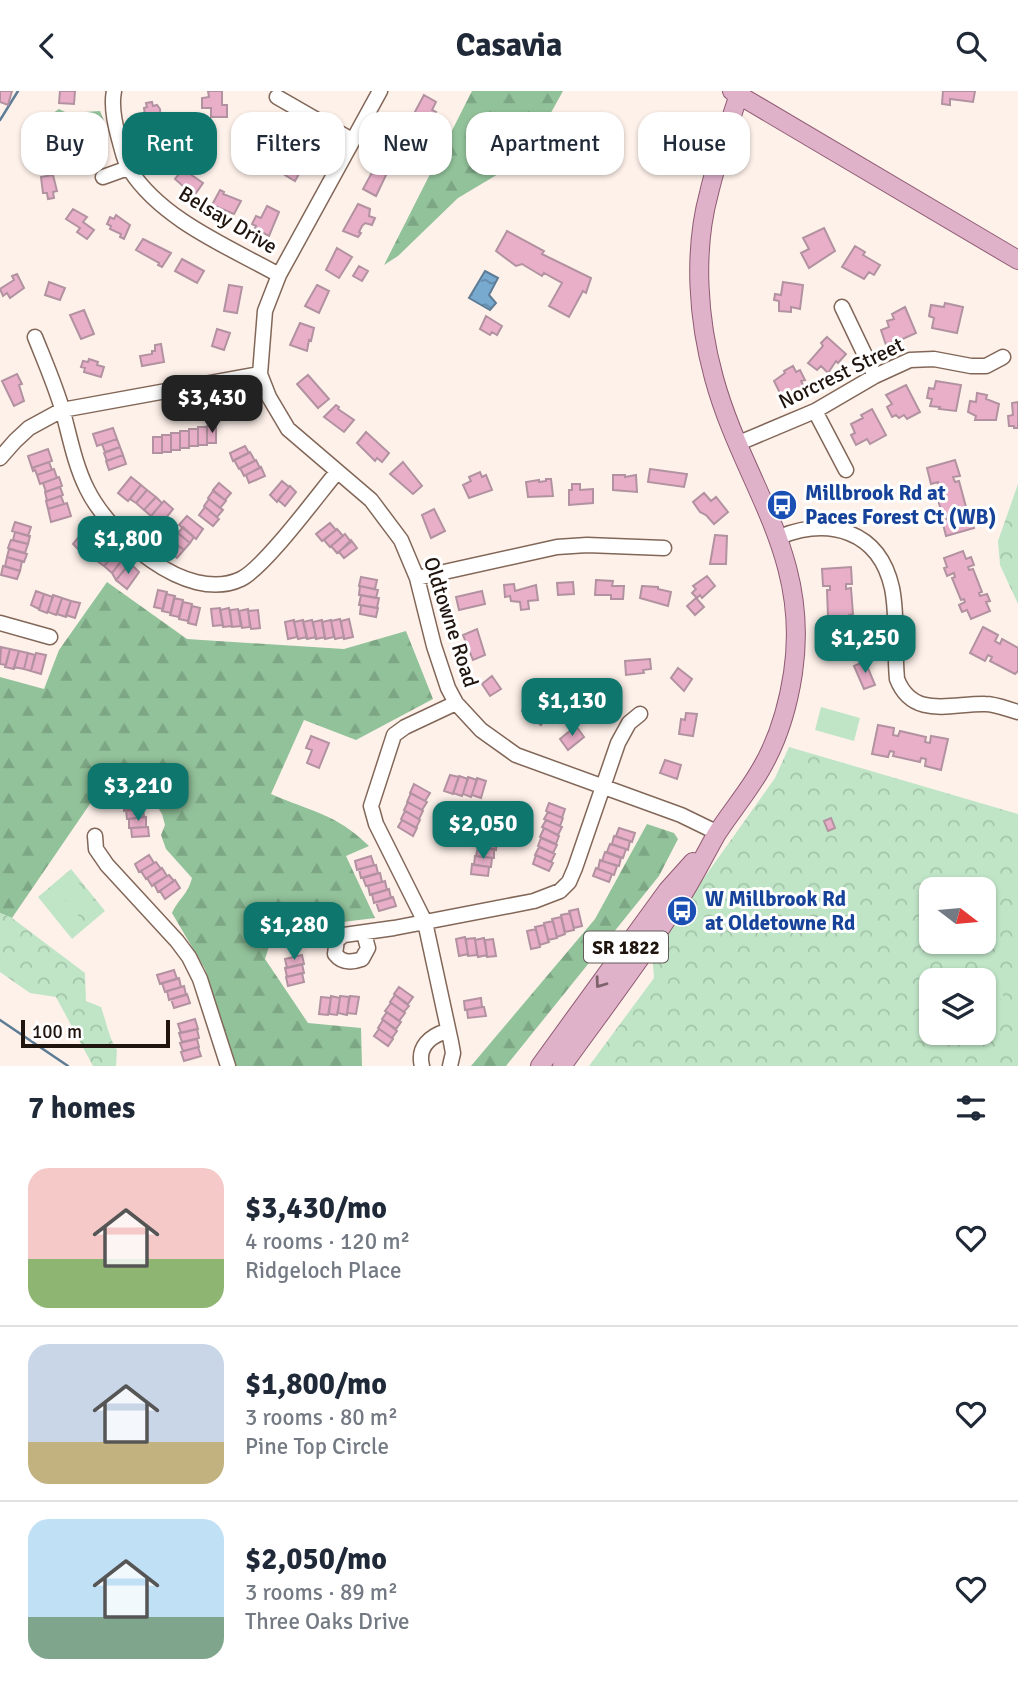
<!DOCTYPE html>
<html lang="en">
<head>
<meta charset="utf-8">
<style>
	body { margin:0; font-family:Signika,sans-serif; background:#f6f6f7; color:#1f2937; height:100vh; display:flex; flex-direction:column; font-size:26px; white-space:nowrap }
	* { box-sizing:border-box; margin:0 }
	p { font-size:23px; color:#747a83 }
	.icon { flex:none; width:38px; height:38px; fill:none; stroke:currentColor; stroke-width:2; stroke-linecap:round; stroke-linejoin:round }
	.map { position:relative; height:975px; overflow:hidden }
	.side { display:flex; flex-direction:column; background:#fff; flex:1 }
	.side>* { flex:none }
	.top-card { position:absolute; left:21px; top:21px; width:976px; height:63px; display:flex; gap:14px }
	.needle { width:46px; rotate:106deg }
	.controls { position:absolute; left:919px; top:786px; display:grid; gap:14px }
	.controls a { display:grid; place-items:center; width:77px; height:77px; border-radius:14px; background:#fff; box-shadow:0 2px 5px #0004; font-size:35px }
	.scale { position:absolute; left:21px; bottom:18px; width:149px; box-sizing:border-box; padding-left:7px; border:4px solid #1f140e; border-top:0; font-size:19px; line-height:24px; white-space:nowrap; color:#1f140e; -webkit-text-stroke:5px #fff; paint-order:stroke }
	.price { position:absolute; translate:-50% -60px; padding:0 16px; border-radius:14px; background:#0f766e; color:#fff; font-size:23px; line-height:46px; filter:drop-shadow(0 2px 4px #0008) }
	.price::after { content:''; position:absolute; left:50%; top:42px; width:21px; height:16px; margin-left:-10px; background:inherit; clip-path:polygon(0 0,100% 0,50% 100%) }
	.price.active { background:#222; color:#fff }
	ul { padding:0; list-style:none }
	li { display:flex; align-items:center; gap:21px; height:175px; padding:0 28px }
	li+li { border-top:2px solid #e0e1e3 }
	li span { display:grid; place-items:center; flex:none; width:196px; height:140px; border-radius:21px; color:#555 }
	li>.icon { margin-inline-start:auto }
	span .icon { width:84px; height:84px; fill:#fffc; stroke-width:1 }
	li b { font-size:30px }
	h2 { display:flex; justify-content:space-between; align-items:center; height:84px; padding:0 28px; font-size:30px }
	.tag { padding:0 24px; border-radius:21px; background:#fff; box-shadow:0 2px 5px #0004; font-size:24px; line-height:63px }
	.tag.active { background:#0f766e; color:#fff }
	header { display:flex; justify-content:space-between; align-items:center; height:91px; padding:0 28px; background:#fff; font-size:32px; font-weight:700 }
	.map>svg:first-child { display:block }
</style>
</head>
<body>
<header><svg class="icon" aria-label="back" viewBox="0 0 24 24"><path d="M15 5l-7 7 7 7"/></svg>Casavia<svg class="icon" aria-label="search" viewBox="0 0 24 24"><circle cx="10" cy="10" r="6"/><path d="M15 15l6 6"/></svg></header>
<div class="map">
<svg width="1018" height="975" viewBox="0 0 1018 975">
	<defs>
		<pattern id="forest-firs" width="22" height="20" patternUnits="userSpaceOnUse" patternTransform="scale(1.75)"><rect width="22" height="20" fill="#92c29a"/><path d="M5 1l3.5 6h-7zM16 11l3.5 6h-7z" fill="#7da684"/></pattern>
		<pattern id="park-crowns" width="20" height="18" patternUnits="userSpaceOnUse" patternTransform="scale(1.75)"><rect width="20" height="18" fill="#bfe5c6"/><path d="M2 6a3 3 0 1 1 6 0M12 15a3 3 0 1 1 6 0" fill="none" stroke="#a4c4a9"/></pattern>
		<pattern id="water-ripples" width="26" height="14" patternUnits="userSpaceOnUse" patternTransform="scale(1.75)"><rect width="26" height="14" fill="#78a9cf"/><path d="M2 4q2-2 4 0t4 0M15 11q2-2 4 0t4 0" fill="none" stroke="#6288a6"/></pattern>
	</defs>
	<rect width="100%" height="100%" fill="#fef1ea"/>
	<path fill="url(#forest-firs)" d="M472 0H563L531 58 510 76 458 107 398 165 384 174Z
		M59 18 67 22 100 20 104 30 101 47 102 62 101 67 93 76 69 70 73 49C64 41 56 35 53 22Z
		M107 491 187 548 344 558 406 540 433 608 356 649 304 629 271 703C312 721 335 722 369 755L346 765 375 827 335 832 282 815 265 868 308 932 361 937 362 975H235L205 878 172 822C179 807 187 805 192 787L166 758 161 744 165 734 162 723 148 701 138 694 124 693 106 700 94 707 12 827 0 822V586L44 598 59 559Z
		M647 733 674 742 678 748 659 785 506 975H471L595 828Z"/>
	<path fill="url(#park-crowns)" fill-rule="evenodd" d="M1018 393V513L1000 474 998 450Z
		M789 656 1018 723V975H589L654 887 652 860 775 687ZM931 798H984V850H931ZM931 889H984V942H931Z
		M71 778 105 820 72 848 38 806Z
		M0 822 12 827 85 882 86 910 101 916C106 930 109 947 117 959L116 975H93L56 906 30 902 0 881Z"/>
	<path fill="#bfe5c6" d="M821 616 860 627 854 650 815 639Z
		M74 787 97 814 85 824 62 797Z
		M58 801 81 828 68 838 46 811Z
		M1002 884 1003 908 984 909V889H971L970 885Z"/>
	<path fill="url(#water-ripples)" stroke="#5d7c95" stroke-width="2" d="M485 180 498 187 489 204 496 212 490 219 469 207Z"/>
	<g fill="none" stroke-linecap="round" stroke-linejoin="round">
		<path stroke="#5d7c95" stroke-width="2.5" d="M0 29 18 0
			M0 929 68 975"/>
	</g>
	<path fill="#e9afc9" stroke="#b292a0" stroke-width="2" d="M0 0H12L8 14 0 11Z
		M60 0H75L74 13 59 12Z
		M208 0H222V14H227V26H211V17H202V7L209 6Z
		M943 0H975L973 11 950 8V14L942 13Z
		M424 4 436 11 432 19 436 21 431 30 427 29 422 39 409 32Z
		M152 11 153 15 157 14 160 18 161 35 147 39 144 17 147 16 146 12Z
		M248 37 275 52 268 64 241 49Z
		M393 37 407 44 394 71 383 66Z
		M58 44 70 51 66 64 60 62 59 67 51 64Z
		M167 51 175 65 162 72 157 56Z
		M298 58 313 66 307 76 304 74 295 90 285 84Z
		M375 76 387 82 376 105 363 98Z
		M183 78 203 92 194 105 175 88Z
		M53 84 57 100 53 101 54 107 48 108 47 102H43L41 86Z
		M220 99 224 101 223 103 241 110 234 123 212 114Z
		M358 113 370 118 369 125 375 127 372 134 365 132 362 135 359 141 361 142 358 146 343 140Z
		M267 115 279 121 269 145 255 137 256 135 252 133 256 125 261 127Z
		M73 118 87 126 83 131 94 139 87 148 77 141 80 137 66 128Z
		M116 124 130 134 124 148 120 146 121 143 110 138 111 135 107 133 110 126 114 128Z
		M824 137 835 160 809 177 801 162 809 158 803 147Z
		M507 140 544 160 542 163 591 187 586 202 583 200 569 226 549 215 562 192 544 182 542 185 522 173 516 175 496 160Z
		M143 148 171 162 162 176 158 174 159 172 136 159Z
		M855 155 865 161 863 164 880 174 874 184 869 181 864 188 842 176Z
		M337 157 352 166 339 187 326 179Z
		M182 168 204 180 197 192 175 180Z
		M359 175 368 180 362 190 353 185Z
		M17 183 24 197 10 207 7 202 3 205 0 198 14 189 12 185Z
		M49 191 65 197 60 209 45 204Z
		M783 191 803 194 800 218 791 216V221L779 220V210L774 209 775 203 781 204Z
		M229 194 242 196 237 222 224 220Z
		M317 194 329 200 319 222 305 215Z
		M945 212 963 216 957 242 932 237 934 227 929 225 931 214 944 216Z
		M905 216 916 242 898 250 895 248 896 250 886 254 881 239 889 236 887 230 894 228 892 223Z
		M84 219 94 243 81 248 70 224Z
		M486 225 502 235 497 244 492 241 490 244 480 238Z
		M300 232 314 237 311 250 309 249 307 260 290 254Z
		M217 238 230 242 224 259 212 255Z
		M827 246 846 263 838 272 836 270 828 282 821 275 817 279 808 272 823 255 821 252Z
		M161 253 164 271 142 275 140 265 152 263V260H155V254Z
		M89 268 98 271 97 274 104 276 101 286 84 281 85 277 81 276 83 270 88 271Z
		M793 275 796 281 800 279 805 289 801 290 805 298 796 303 794 301 786 305 785 303 781 304 774 290 785 282 784 280Z
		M17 283 22 293 19 294 24 310 14 315 2 290Z
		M308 284 329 308 318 317 297 293Z
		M936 290 961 294 956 320 939 318 940 316 930 315 932 308 927 307 929 297 934 298Z
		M906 294 920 321 907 328 904 324 899 327 896 324 892 326 887 316 892 313 886 304Z
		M977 302 987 304 986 308 999 313 996 329H975L976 325 968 321 970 310 976 311Z
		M1018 311V337H1014V335H1009L1008 325 1013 324 1012 312Z
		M336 314 339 316 338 318 354 329 344 341 324 326Z
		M872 318 886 344 870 353 867 348 856 354 851 344 855 342 851 333 863 327 861 324Z
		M207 335H216V352H207Z
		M198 336H207V354H198Z
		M113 337 117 348 97 355 93 343Z
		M189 338H198V355H189Z
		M180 340H189V357H180Z
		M366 341 389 362 382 371 377 367 375 370 357 352Z
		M171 342H180V359H171Z
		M162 344H171V361H162Z
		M153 346H162V362H153Z
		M117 348 120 356 105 361 102 353Z
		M245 355 249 362 233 370 230 362Z
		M120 356 123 364 107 370 104 362Z
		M48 358 52 370 32 377 28 365Z
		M250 361 255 370 239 378 234 369Z
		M123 364 126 373 109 379 106 370Z
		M256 369 260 377 244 385 240 377Z
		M955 369 960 385 953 386 955 391 959 390 966 416 962 418 963 422 969 421 974 437 946 445 942 429 948 428 946 422 942 423 935 398 939 396 938 391 931 393 927 377Z
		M49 371 52 379 37 384 35 379 33 380 32 377Z
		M403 371 422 395 413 403 390 383Z
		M261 376 265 385 249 392 246 384Z
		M54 378 57 387 40 393 37 384Z
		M650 378 687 383 684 396 648 391Z
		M480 381 482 386 486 384 492 399 469 407 463 394 471 390 469 386Z
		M613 384H625V386L636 384 637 401 613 399Z
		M59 386 62 395 46 401 43 392Z
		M131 386 141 394 128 410 118 402Z
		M546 388H551L553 405 528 406 526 391 539 389V391L546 390Z
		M282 390 289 396 277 411 270 404Z
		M219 392 231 402 225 409 213 399Z
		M572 393H580V399L593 398V412L569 414V399H572Z
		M141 394 147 399 136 412 130 408Z
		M290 395 296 401 285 415 278 409Z
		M60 396 63 404 47 410 45 401Z
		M147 399 156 406 144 419 136 412Z
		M213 400 226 410 220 417 208 407Z
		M704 402 711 410 716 406 728 421 714 433 706 424 700 421 693 411Z
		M61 405 64 413 48 418 46 410Z
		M156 406 162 412 151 425 144 419Z
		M209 408 223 419 217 426 204 415Z
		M164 410 173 418 161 433 151 425Z
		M67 412 71 425 51 431 48 418Z
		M205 416 219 428 213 435 199 424Z
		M434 418 445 440 431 447 422 424Z
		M187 425 203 438 196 448 179 434Z
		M15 431 31 436 28 445 12 440Z
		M330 432 336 439 322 450 316 443Z
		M183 436 194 446 190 452 178 442Z
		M86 437 95 444 81 461 73 453Z
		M337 438 343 445 330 456 324 449Z
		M15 441 30 445 28 453 13 449Z
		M178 442 190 452 184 459 172 450Z
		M345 443 351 451 337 462 331 455Z
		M715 444 727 445 726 473H710Z
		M93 447 100 452 90 465 86 462 85 463 81 461Z
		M169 448 184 459 177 467 163 456Z
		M11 449 28 453 25 462 8 457Z
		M351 449 357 457 344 467 339 461Z
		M101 450 108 456 97 470 90 465Z
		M108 456 116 462 104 475 97 470Z
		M9 458 27 463 24 471 7 466Z
		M963 460 966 468 971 466 974 474 968 476 969 479 973 478 982 501 979 502 980 505 987 503 990 510 986 511 990 520 971 528 967 519 962 521 959 514 965 511 964 508 961 509 952 487 955 486 954 482 947 485 944 477 947 476 944 467Z
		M116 462 123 468 112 482 104 475Z
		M7 466 22 470 20 480 5 475Z
		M122 469 128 474 116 489 112 482Z
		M130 472 139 481 127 498 116 489Z
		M3 475 20 480 17 488 1 484Z
		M851 476 852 493H846V498L851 497 853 523 849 524V527H856V538H851L852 545 833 546 832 539 827 540 826 528H833V525L828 526 827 499H830V495H823L822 478Z
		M707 485 715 495 702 507 700 504 697 507 692 502 696 498 693 495Z
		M361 486 377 489 375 498 359 495Z
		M596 489 613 490 612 495H624L623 508H611V504H595Z
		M573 491 574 503 558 504 557 492Z
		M514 493 515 500 536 494 538 509 528 510 529 518 521 519 520 511 511 510 510 505 505 506 504 494Z
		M360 495 378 499 376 507 359 504Z
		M642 495 658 496V498L671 501 668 515 640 507Z
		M158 499 167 501 163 518 154 516Z
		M36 500 44 503 39 518 31 514Z
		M482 500 485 513 459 519 456 506Z
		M44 503 53 506 47 522 39 519Z
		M166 503 175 505 171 522 162 520Z
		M53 504 62 507 56 524 48 521Z
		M361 504 379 507 377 517 359 514Z
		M62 507 71 510 66 526 57 523Z
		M174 507 183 509 179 526 170 524Z
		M696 507 704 516 695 524 687 515Z
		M71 510 80 512 75 527 66 524Z
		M183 511 192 513 188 530 179 528Z
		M361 514 378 517 376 526 360 523Z
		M192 515 200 517 196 534 188 532Z
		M220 517 223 534 213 535 211 518Z
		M229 517 232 535 223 536 220 519Z
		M238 518 241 535 232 536 230 519Z
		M248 518 250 536 242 537 239 520Z
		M258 519 260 537 251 538 248 520Z
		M340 528 344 546 335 548 331 530Z
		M349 528 353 546 344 548 341 530Z
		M294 529 297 546 288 548 285 531Z
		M303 529 307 546 298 548 294 531Z
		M312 529 316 546 307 548 303 531Z
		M322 529 325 546 316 548 313 531Z
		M331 529 334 546 325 548 322 531Z
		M983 536 998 544 995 550 1000 553 1002 548 1018 557V580L1015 583 990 570 992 566 988 564 985 570 970 562Z
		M477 538 485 564 473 569 463 544Z
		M1 556 10 558 6 574 0 573Z
		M10 558 19 560 14 578 5 576Z
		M19 560 28 562 24 578 14 576Z
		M28 562 35 564 31 580 24 578Z
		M36 562 46 564 41 583 31 580Z
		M650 568 651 578 643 579 644 582 626 584 625 570Z
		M865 570 875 594 864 598 854 575Z
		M678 577 692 588 684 600 671 587Z
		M492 585 501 598 490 605 482 593Z
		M598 592 610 598 604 614 599 612 597 616 589 612 591 608 584 604 588 596 595 599Z
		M530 607 545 619 547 617 550 619 541 634 522 620Z
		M686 622 697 623 693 645 679 643 681 628 685 629Z
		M878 634 894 637 893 644 898 645 900 640 926 646 925 651 930 652 931 645 948 648 941 679 925 675 926 668 921 667 920 671 893 665 894 661 890 660 888 666 872 663Z
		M576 635 584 646 568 659 560 648Z
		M311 645 329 652 319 677 307 672 312 659 306 657Z
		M665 669 681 674 677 688 660 682Z
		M450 684 459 686 453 703 444 700Z
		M459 685 468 688 462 705 453 702Z
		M468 686 477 689 471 706 463 703Z
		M477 687 486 690 481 707 472 704Z
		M414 693 430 702 425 710 410 702Z
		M138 699V709L121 711V701Z
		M411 702 427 711 422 719 407 711Z
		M141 708V718L124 720V710Z
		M408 711 423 720 419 728 404 719Z
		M549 712 565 718 562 727 546 720Z
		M143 717 144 726 127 728 126 719Z
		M405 720 420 729 416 737 401 728Z
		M489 721 506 723 505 732 488 729Z
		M548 721 563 727 560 735 544 728Z
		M146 726V736L129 737V728Z
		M831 727 835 737 828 740 824 730Z
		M402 729 417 737 413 745 398 736Z
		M486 729 503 731 502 741 485 738Z
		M546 729 562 736 558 744 542 736Z
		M148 736 149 745 132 746 131 737Z
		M544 737 559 745 556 753 540 746Z
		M619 737 635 742 632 751 616 745Z
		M483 738 500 740 499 750 482 747Z
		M614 745 630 750 628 759 612 753Z
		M480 747 497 749 496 759 479 756Z
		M541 747 557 754 553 762 538 755Z
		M610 753 626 758 623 767 607 761Z
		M478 756 494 758V767L476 765Z
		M539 756 555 763 551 771 535 764Z
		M605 761 621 767 619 775 602 770Z
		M149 764 154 772 139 781 135 773Z
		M536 764 553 772 549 780 533 773Z
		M371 765 374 774 357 779 355 770Z
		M475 765 492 767 491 776 474 774Z
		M600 769 617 775 614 784 598 778Z
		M156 771 161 778 146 788 141 780Z
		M472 773 489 776 488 785 471 783Z
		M376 774 378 782 361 787 359 778Z
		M162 777 167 785 152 795 147 787Z
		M596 777 612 783 609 791 593 785Z
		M380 782 382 791 366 795 363 787Z
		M169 784 174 790 158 801 154 793Z
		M175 789 180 797 165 808 160 800Z
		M385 790 387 799 370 804 368 795Z
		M389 798 391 807 374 812 372 803Z
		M393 806 396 815 379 820 376 811Z
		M578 818 582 835 574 837 569 820Z
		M570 822 574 839 565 841 561 824Z
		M561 826 565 843 557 846 552 828Z
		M289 830 306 835 304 843 287 839Z
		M553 830 557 847 548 849 544 832Z
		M544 834 549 851 540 854 535 836Z
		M285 838 301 843 299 851 283 847Z
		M536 838 540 856 531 858 527 840Z
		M465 846 468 863 459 865 456 848Z
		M475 847 477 864 468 865 466 848Z
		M484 847 487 864 478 866 475 849Z
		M493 848 496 865 487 866 485 849Z
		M302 864 304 873 287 877 285 868Z
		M302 873 304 882 287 886 285 877Z
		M174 879 177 888 160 893 157 884Z
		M302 882 304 891 288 895 286 886Z
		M179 887 181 896 165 901 162 892Z
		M184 895 186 904 169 909 167 900Z
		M399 896 413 906 408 913 394 903Z
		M187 903 190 912 174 917 171 908Z
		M395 904 409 915 404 921 390 911Z
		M331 905 340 907 337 924 329 923Z
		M340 905 349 906 347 924 338 922Z
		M350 905 359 906 356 923 347 922Z
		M321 906 331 907 328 924 319 923Z
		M481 907 482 916 465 919 464 910Z
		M391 912 405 922 399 930 385 920Z
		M482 916H484L486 925 468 927 467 919Z
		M387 921 401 931 396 938 382 928Z
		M195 928 198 938 181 942 178 933Z
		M383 929 397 940 392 947 378 937Z
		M197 938 199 947 182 951 179 942Z
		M379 938 393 948 388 955 374 945Z
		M197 948 199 956 183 960 180 952Z
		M198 956 201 965 184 970 181 961Z"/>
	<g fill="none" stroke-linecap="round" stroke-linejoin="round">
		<g stroke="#826758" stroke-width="17">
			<path id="minor" d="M114 0C111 15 115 34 119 48 122 58 124 71 130 79 162 129 229 156 279 184
				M380 0 279 184 265 220 260 283 269 306 288 338 371 409 401 449 417 487 434 555 448 597 456 612 481 639 516 664 681 724 718 742
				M277 6 352 49
				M103 86 128 77
				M842 216 875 285
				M35 246C45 271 56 296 63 321 70 347 75 374 87 398 109 443 186 514 241 488 265 476 317 405 337 381
				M815 320 846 379
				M739 352 815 320 875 285 910 269 934 268 971 275H986L1003 266
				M0 367 15 350 29 337 62 319 260 283
				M779 446C829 426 879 439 892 497 898 527 894 558 897 588 913 629 953 612 985 613 996 613 1007 618 1018 621
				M417 487 557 456 587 454 664 457
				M0 532 50 546
				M95 745 96 758 107 774 177 850 189 866 200 888 228 975
				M364 843 368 857 362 868C351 872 342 872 335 863L337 849 344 844 394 837 534 810 560 800 569 791 575 777 618 652 629 632 640 623
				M422 975C417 956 430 945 447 940
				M450 975 453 962 451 951 425 831 376 733 371 715 394 644 405 636 456 612"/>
		</g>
		<g stroke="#8e5a71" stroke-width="20">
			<path id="major" d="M732 0 1018 169
				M540 975 667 800 693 771
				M562 975C600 922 641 869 676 814 691 792 703 767 716 744 730 722 748 701 761 678 778 649 788 615 793 582 811 463 743 393 714 287 698 229 693 161 709 102 717 68 729 34 740 0"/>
		</g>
		<use href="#minor" stroke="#fff" stroke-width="14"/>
		<use href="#major" stroke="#dfb2ca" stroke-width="18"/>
	</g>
	<defs><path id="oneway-chevron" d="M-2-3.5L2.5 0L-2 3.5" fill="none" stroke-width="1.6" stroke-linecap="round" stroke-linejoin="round" transform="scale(1.75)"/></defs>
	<use stroke="#7f636c" href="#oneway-chevron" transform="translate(600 892) rotate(126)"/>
	<defs>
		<g id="bus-disc" transform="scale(1.575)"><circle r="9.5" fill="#1a4fb4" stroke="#fff"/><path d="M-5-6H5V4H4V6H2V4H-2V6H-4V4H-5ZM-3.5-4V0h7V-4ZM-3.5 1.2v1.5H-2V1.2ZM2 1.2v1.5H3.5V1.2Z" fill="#fff"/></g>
	</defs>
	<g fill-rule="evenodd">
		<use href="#bus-disc" x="782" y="414"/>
		<use href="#bus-disc" x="682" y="820"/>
	</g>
	<g text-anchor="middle" stroke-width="6" stroke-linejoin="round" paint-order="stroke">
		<rect fill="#fff" stroke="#625a56" stroke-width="2" x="584" y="840.5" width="84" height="31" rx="5"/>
		<g font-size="19" font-weight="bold" fill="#1f140e">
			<text x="626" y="863">SR 1822</text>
		</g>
		<g font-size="21" fill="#1f140e" stroke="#fff">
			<text transform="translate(228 129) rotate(31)" y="7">Belsay Drive</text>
			<text transform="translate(841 282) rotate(-26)" y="7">Norcrest Street</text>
			<text transform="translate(451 531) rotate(72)" y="7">Oldtowne Road</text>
		</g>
		<g font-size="21" font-weight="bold" fill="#164399" stroke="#fff" text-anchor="start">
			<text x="805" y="409">Millbrook Rd at<tspan x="805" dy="24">Paces Forest Ct (WB)</tspan></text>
			<text x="705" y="815">W Millbrook Rd<tspan x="705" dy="24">at Oldetowne Rd</tspan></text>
		</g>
	</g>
</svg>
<div class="controls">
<a><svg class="needle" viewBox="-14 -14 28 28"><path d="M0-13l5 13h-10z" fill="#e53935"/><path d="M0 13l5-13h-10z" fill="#747a83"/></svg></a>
<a><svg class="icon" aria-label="layers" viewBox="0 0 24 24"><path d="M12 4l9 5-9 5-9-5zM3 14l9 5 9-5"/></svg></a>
</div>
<div class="scale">100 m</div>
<b class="price active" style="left:212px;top:344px">$3,430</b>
<b class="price" style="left:128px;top:485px">$1,800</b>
<b class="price" style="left:865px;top:584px">$1,250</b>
<b class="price" style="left:572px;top:647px">$1,130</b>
<b class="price" style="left:138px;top:732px">$3,210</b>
<b class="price" style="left:483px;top:770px">$2,050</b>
<b class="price" style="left:294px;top:871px">$1,280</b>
<div class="top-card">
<a class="tag">Buy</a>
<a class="tag active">Rent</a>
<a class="tag">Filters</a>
<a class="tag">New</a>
<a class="tag">Apartment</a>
<a class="tag">House</a>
</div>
</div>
<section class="side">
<h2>7 homes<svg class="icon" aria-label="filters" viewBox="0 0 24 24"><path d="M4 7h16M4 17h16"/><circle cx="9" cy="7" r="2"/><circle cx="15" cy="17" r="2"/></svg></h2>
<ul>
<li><span style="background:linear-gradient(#f6c9c9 65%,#8fb573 0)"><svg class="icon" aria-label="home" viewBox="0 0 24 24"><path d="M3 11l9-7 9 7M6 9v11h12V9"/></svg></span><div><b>$3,430/mo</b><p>4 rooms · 120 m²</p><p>Ridgeloch Place</p></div><svg class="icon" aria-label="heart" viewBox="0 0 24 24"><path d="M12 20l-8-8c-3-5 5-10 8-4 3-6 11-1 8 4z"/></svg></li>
<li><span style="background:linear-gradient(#c9d6e8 70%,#c2b280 0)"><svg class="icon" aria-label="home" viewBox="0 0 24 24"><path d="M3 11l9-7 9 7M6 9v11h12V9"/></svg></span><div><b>$1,800/mo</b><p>3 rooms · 80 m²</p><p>Pine Top Circle</p></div><svg class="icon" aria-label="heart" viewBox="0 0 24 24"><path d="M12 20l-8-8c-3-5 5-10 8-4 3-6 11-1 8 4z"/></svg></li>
<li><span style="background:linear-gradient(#bfe0f5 70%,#7fa58c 0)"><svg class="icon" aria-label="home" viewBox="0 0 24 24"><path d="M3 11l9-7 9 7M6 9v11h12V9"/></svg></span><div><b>$2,050/mo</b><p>3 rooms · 89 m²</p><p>Three Oaks Drive</p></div><svg class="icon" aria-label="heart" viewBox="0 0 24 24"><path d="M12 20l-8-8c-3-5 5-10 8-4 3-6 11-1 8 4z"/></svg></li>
</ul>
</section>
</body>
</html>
